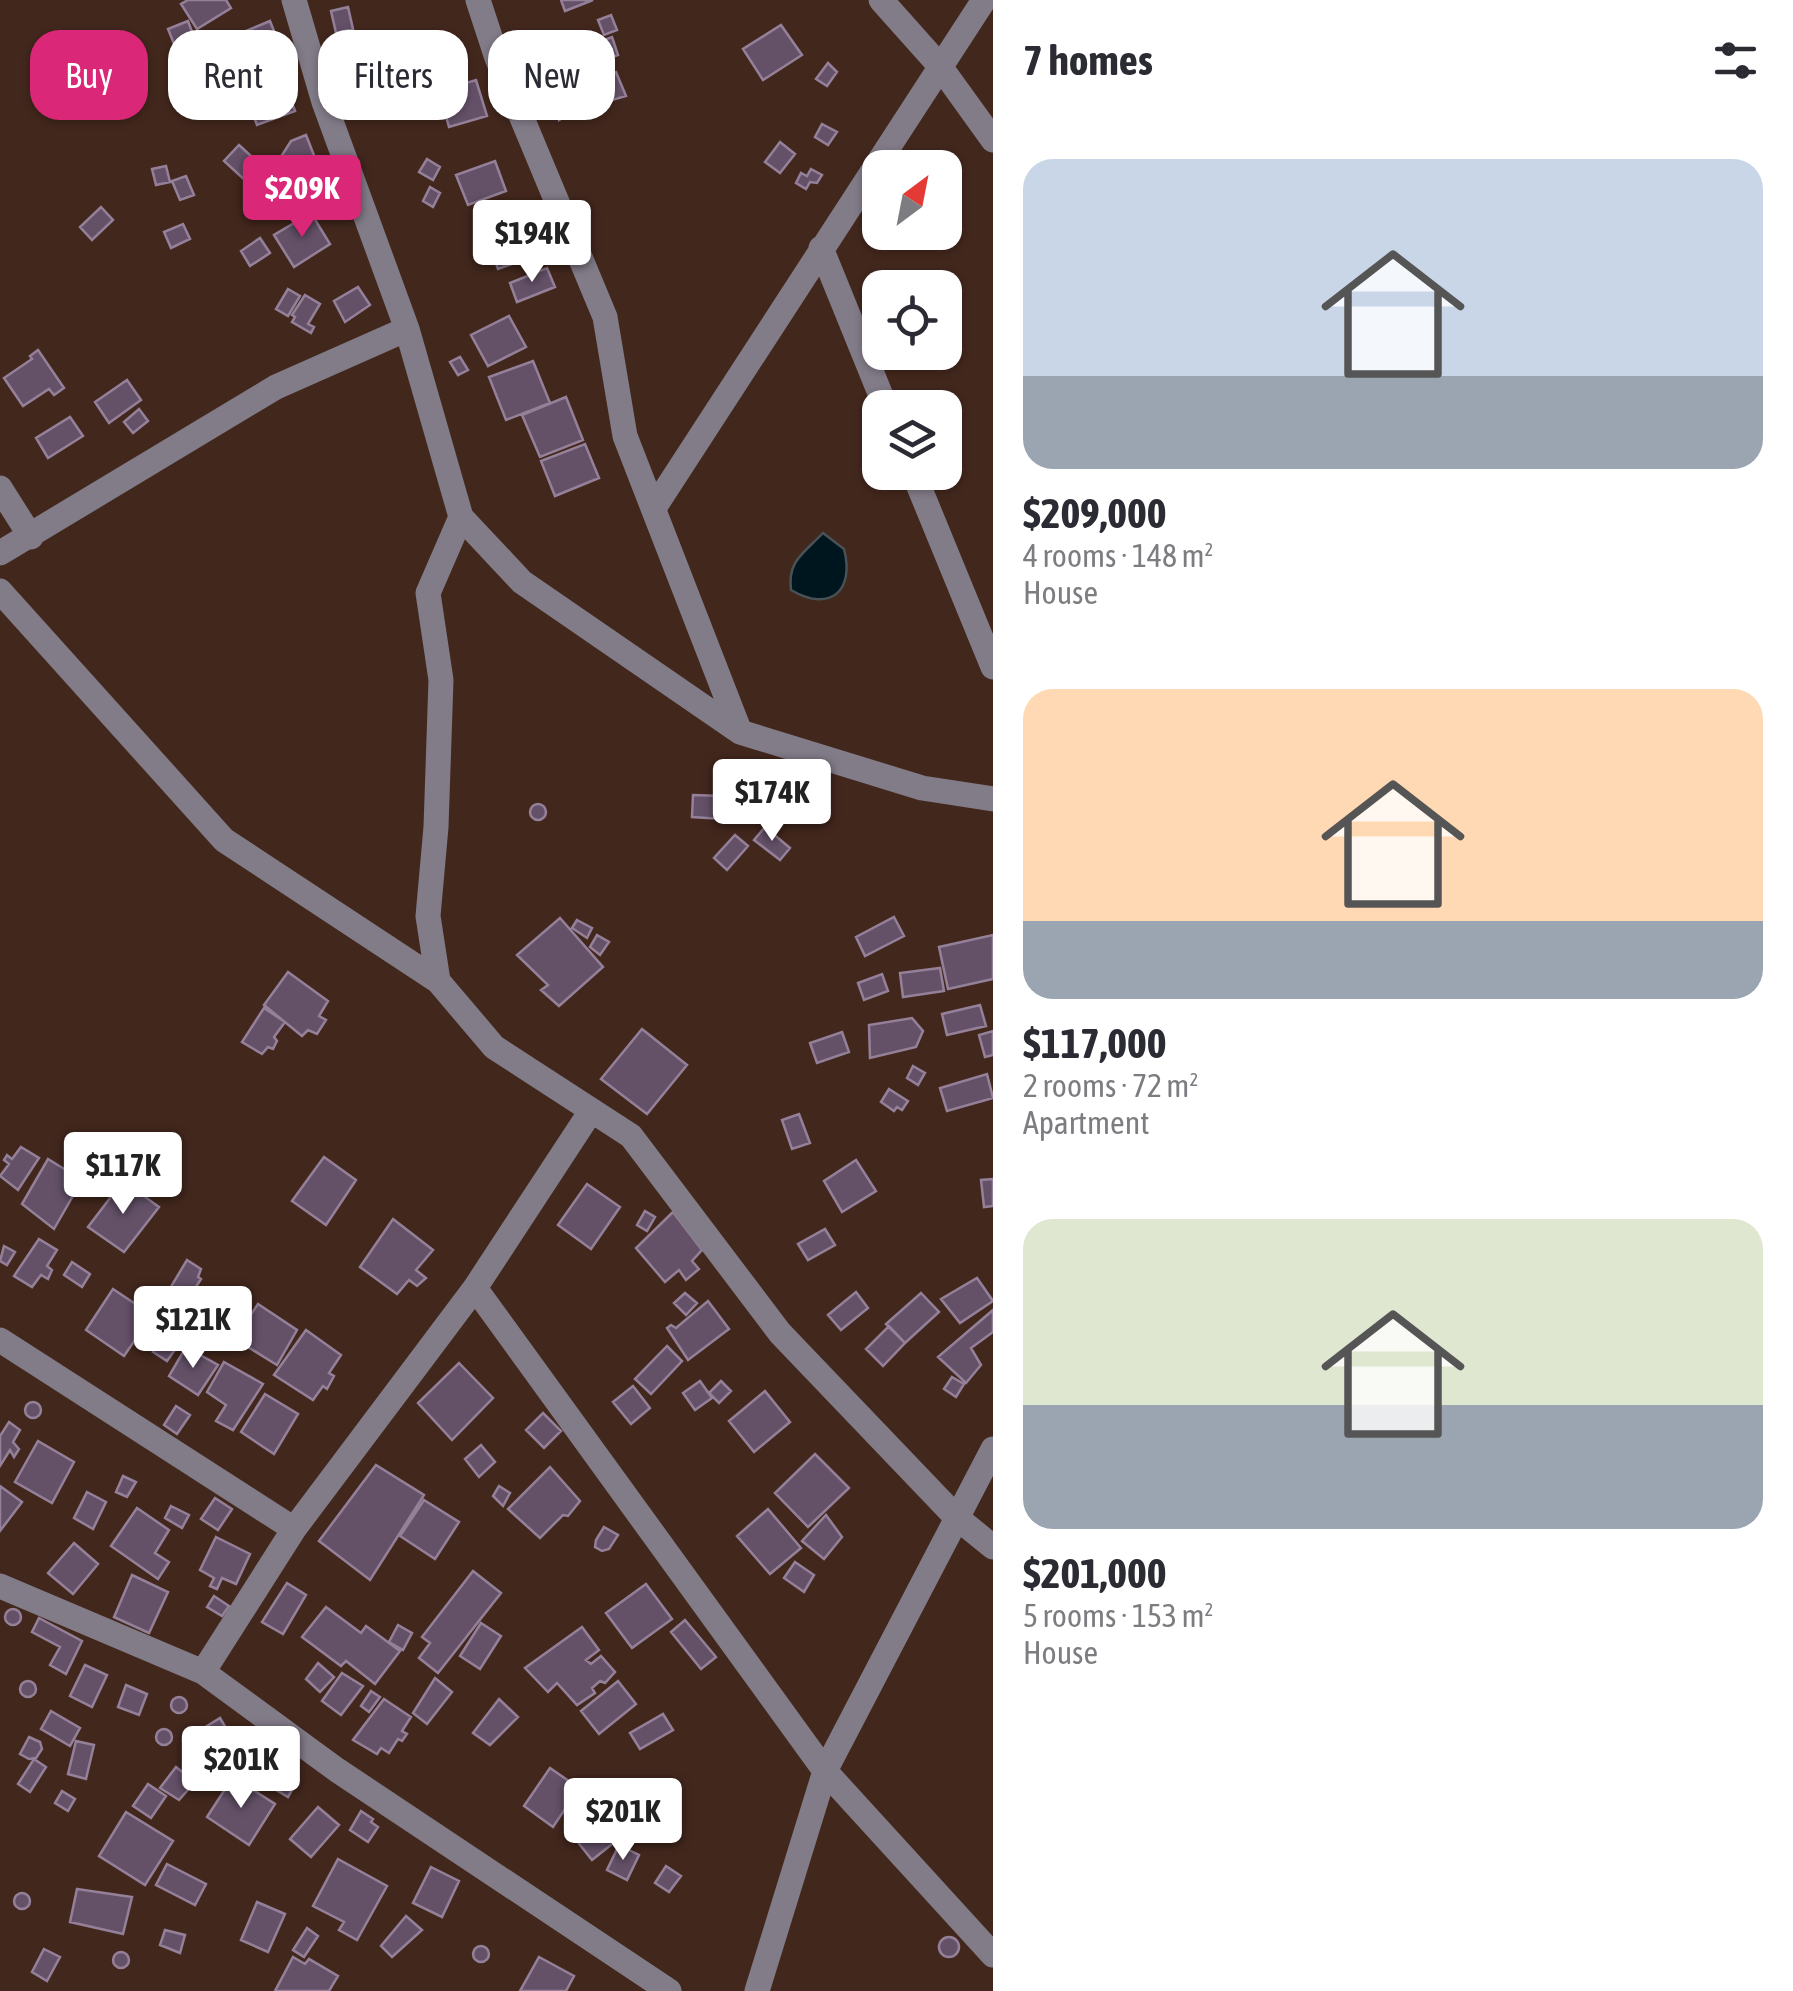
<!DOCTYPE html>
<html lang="en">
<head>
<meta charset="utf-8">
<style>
	body { margin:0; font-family:"Asap Condensed",sans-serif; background:#f2f2f3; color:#2b2b33; height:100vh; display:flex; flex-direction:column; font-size:38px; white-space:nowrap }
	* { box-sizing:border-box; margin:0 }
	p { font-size:32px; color:#7c7c81 }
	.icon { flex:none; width:55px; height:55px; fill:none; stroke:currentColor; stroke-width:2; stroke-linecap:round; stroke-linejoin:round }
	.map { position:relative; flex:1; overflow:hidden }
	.panel { display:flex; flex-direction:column; background:#fff; width:800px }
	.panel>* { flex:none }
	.top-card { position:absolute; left:30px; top:30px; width:812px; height:90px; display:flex; gap:20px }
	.needle { width:65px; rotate:32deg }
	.buttons { position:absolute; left:862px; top:150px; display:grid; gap:20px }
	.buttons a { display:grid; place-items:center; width:100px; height:100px; border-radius:20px; background:#fff; box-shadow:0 2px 8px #0004; font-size:50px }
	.price { position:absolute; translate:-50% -85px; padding:0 22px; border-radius:10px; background:#fff; color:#222; font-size:32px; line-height:65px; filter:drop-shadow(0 2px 5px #0008) }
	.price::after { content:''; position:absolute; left:50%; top:60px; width:30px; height:22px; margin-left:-15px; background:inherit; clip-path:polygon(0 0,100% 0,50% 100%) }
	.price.active { background:#db2777; color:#fff }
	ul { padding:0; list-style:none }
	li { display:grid; align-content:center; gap:20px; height:530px; padding:0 30px }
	li span { display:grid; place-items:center; height:310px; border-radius:30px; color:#555 }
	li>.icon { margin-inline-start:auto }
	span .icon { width:180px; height:180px; fill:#fffc; stroke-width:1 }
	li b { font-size:42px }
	h2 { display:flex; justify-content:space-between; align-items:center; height:120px; padding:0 30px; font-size:42px }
	.chip { padding:0 35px; border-radius:30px; background:#fff; box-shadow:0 2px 8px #0004; font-size:35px; line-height:90px }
	.chip.active { background:#db2777; color:#fff }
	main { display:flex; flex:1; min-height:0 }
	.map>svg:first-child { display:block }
</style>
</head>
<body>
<main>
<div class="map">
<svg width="993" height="1991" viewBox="0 0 993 1991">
	<rect width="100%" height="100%" fill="#42271d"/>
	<path fill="#00161f" stroke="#485256" stroke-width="2.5" d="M823 533 844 549C855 591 830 613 791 590 787 561 804 553 823 533Z"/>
	<path fill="#645168" stroke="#958099" stroke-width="2.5" d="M188 0H226L231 8 197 29 181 4Z
		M561 0H593L565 11Z
		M348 7 353 29 336 33 331 11Z
		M611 15 617 30 604 35 598 20Z
		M188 21 198 48 179 56 168 29Z
		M270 21 290 71 244 89 224 40Z
		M781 25 802 55 763 80 743 49Z
		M612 37 618 55 591 65 585 47Z
		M828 63 837 72 827 86 816 79Z
		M616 72 626 96 588 107 579 85Z
		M476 80 487 116 449 127 439 91Z
		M285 84 295 111 257 125 247 98Z
		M565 91 573 111 559 120 551 97Z
		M822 124 837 132 828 145 815 137Z
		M306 135 321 173 289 185 279 160 291 141Z
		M780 142 795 154 780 173 765 162Z
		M239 145 263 167 248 183 224 161Z
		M427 159 440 167 433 180 419 172Z
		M495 161 506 191 468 205 456 175Z
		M166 166 170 182 156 185 152 169Z
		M811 169 822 175 817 183 810 182 806 189 796 183 801 173 807 176Z
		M186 176 194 195 180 200 172 181Z
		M430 187 440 193 433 207 423 201Z
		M101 207 113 220 92 240 80 227Z
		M311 213 330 244 294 267 274 235Z
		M531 213 545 252 498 269 484 230Z
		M183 224 190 239 171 248 164 232Z
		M260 238 270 253 250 266 241 251Z
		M547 268 555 287 517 302 510 283Z
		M358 287 370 305 345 322 334 301Z
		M288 289 300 296 288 316 276 309Z
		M305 295 320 304 308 324 314 327 311 333 292 322 295 317 292 315Z
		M509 316 526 347 488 366 471 335Z
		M38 350 64 388 54 395 49 389 23 406 4 378 32 359 30 356Z
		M460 357 468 370 458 375 450 362Z
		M533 361 550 403 506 420 489 377Z
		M127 380 141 400 109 423 95 402Z
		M566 397 583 440 540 457 522 415Z
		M139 409 148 421 133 433 124 422Z
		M70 417 83 436 48 458 36 438Z
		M585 444 599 478 555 496 541 461Z
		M693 795 723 796 722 819 692 817Z
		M530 812a8 8 0 1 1 16 0a8 8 0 1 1-16 0Z
		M765 827 790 848 780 860 754 840Z
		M735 835 748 846 727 870 714 858Z
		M894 917 904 936 865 956 856 937Z
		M560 918 603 967 559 1006 541 990 548 985 517 955Z
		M577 920 592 928 587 938 572 928Z
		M597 935 609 942 600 955 590 947Z
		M993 935V979L948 989 939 947Z
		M940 968 944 991 903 997 900 973Z
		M288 972 328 1001 319 1016 326 1020 317 1034 308 1030 302 1036 264 1005Z
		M882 974 888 991 864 1000 858 983Z
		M980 1005 986 1026 947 1035 942 1014Z
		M264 1008 285 1022 274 1037 277 1041 273 1049 268 1047 262 1054 242 1042Z
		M912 1018 923 1031 916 1047 870 1058 869 1025Z
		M642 1029 687 1065 647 1114 601 1079Z
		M993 1031V1055L985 1057 979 1035Z
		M842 1032 849 1052 817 1063 810 1043Z
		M913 1066 925 1073 918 1085 907 1078Z
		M987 1074 993 1098 947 1111 940 1088Z
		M889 1089 908 1101 902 1110 897 1107 894 1111 881 1102Z
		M799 1114 810 1143 792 1149 782 1120Z
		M21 1147 39 1158 18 1190 0 1176 9 1164 4 1160 7 1155 12 1159Z
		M324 1157 356 1180 326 1225 292 1201Z
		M48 1159 82 1180 54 1229 22 1204Z
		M856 1160 876 1191 842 1212 824 1181Z
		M993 1179V1206L984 1207 981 1180Z
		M123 1181 159 1207 124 1252 88 1227Z
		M587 1184 620 1207 591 1249 558 1225Z
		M645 1211 655 1217 647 1231 637 1225Z
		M673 1212 702 1250 692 1261 699 1269 686 1280 679 1270 665 1282 636 1248Z
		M393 1219 433 1250 416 1270 426 1278 417 1286 409 1280 397 1294 360 1267Z
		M825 1229 835 1245 808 1260 798 1244Z
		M39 1239 57 1250 47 1266 52 1270 48 1279 41 1275 32 1287 14 1276Z
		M4 1246 15 1252 7 1265 0 1261Z
		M187 1260 201 1269 198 1277 201 1279 187 1301 169 1290Z
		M72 1262 90 1274 82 1287 64 1275Z
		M977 1278 993 1301 960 1323 941 1299Z
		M113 1289 152 1315 124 1356 86 1330Z
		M856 1292 868 1308 841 1330 828 1315Z
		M685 1293 697 1303 686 1315 674 1303Z
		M921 1293 939 1312 905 1343 886 1324Z
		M708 1301 729 1329 688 1360 667 1328 671 1325 676 1328Z
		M258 1304 297 1330 277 1365 235 1339Z
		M993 1310V1332L971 1348 981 1365 966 1383 938 1357Z
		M889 1326 905 1343 883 1366 866 1349Z
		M306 1330 341 1355 329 1373 334 1376 327 1389 323 1386 313 1400 274 1375Z
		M167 1332 181 1341 167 1361 153 1352Z
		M667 1346 682 1361 651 1394 635 1379Z
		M186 1347 218 1365 198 1395 169 1376Z
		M224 1362 263 1384 233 1430 216 1421 226 1405 207 1392Z
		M459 1363 493 1398 452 1440 418 1403Z
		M952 1377 964 1384 956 1397 944 1389Z
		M700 1381 712 1398 695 1410 683 1393Z
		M721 1381 731 1391 719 1403 709 1393Z
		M633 1386 650 1408 631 1424 613 1402Z
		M765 1391 790 1422 754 1452 729 1421Z
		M265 1394 298 1414 274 1454 241 1432Z
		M25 1410a8 8 0 1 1 16 0a8 8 0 1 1-16 0Z
		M176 1406 190 1415 177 1434 164 1425Z
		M543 1413 561 1431 544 1448 526 1430Z
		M9 1422 20 1430 13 1442 19 1449 14 1457 10 1450 0 1466V1436Z
		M38 1441 74 1462 52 1503 15 1482Z
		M481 1445 495 1462 479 1477 465 1459Z
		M815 1454 849 1488 808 1527 775 1493Z
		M376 1465 424 1495 370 1580 319 1541Z
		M550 1467 580 1501 568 1516 563 1515 540 1538 508 1509Z
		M123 1476 136 1482 127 1497 116 1492Z
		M0 1486 22 1502 0 1531Z
		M499 1486 510 1493 503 1506 493 1496Z
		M87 1492 106 1502 93 1529 74 1518Z
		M215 1498 232 1509 218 1530 201 1519Z
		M424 1500 459 1522 435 1559 400 1536Z
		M171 1506 189 1515 182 1528 165 1518Z
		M137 1508 169 1530 155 1553 169 1562 158 1579 111 1546Z
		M768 1509 801 1548 770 1574 737 1536Z
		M826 1515 842 1537 824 1559 802 1541Z
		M604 1527 618 1535 609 1549 602 1551 595 1547 596 1540Z
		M216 1537 250 1554 236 1584 222 1578 217 1589 210 1586 214 1578 200 1570Z
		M74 1543 98 1564 73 1594 48 1573Z
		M795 1562 814 1575 804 1592 784 1578Z
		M473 1571 501 1593 438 1673 419 1658 430 1643 422 1637Z
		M132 1575 168 1592 149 1633 114 1617Z
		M287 1583 306 1595 283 1634 262 1622Z
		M646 1584 672 1619 632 1648 606 1613Z
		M214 1596 229 1606 222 1616 207 1607Z
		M326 1607 361 1633 366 1626 400 1651 375 1684 346 1661 341 1666 302 1637Z
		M5 1617a8 8 0 1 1 16 0a8 8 0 1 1-16 0Z
		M39 1618 82 1641 66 1674 50 1665 60 1647 32 1632Z
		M685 1620 716 1657 701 1669 671 1632Z
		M481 1623 501 1636 480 1669 460 1656Z
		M398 1625 412 1633 403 1650 389 1642Z
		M582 1627 599 1650 586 1660 591 1664 601 1656 615 1672 605 1683 600 1681 592 1688 595 1693 577 1705 557 1683 548 1692 525 1668Z
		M318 1663 334 1677 320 1692 306 1679Z
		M85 1665 107 1675 92 1707 70 1696Z
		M342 1673 363 1686 341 1715 322 1701Z
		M435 1678 452 1692 427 1724 413 1713Z
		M20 1689a8 8 0 1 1 16 0a8 8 0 1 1-16 0Z
		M618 1681 636 1704 599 1734 581 1711Z
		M126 1685 147 1694 139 1715 118 1707Z
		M371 1691 380 1697 369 1712 361 1706Z
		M171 1705a8 8 0 1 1 16 0a8 8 0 1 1-16 0Z
		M384 1699 411 1717 402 1731 407 1734 402 1741 398 1739 389 1753 381 1748 377 1754 353 1740Z
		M499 1699 518 1717 490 1745 473 1733Z
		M51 1711 80 1728 70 1746 41 1729Z
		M663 1714 673 1730 640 1749 630 1733Z
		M220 1718 239 1750 203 1772 183 1741Z
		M156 1737a8 8 0 1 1 16 0a8 8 0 1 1-16 0Z
		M29 1737 40 1742 42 1749 36 1758 29 1759 20 1754Z
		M268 1738 282 1747 274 1761 259 1752Z
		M76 1741 94 1745 86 1779 68 1774Z
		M34 1759 46 1767 30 1792 18 1784Z
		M176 1767 195 1782 179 1800 160 1788Z
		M550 1768 579 1788 553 1827 524 1806Z
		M233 1777 275 1804 249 1845 207 1817Z
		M280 1777 295 1785 288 1797 273 1788Z
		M148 1784 166 1796 151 1818 133 1806Z
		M62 1791 75 1799 68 1811 55 1803Z
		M604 1796 631 1829 592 1860 565 1826Z
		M318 1807 339 1825 311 1857 290 1839Z
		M361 1811 373 1819 371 1822 378 1827 368 1842 350 1830Z
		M126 1812 173 1841 145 1885 99 1856Z
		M619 1845 639 1855 627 1880 607 1870Z
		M338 1859 387 1886 357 1940 339 1930 344 1922 313 1906Z
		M167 1864 206 1884 195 1905 156 1885Z
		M666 1866 681 1876 669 1892 655 1883Z
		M431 1867 459 1881 442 1917 413 1903Z
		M77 1889 132 1897 123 1934 70 1922Z
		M14 1901a8 8 0 1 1 16 0a8 8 0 1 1-16 0Z
		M257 1902 285 1914 268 1952 241 1940Z
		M406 1916 422 1930 392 1957 381 1946Z
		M307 1928 318 1936 304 1957 293 1950Z
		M165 1930 185 1935 180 1953 160 1945Z
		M939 1947a10 10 0 1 1 20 0a10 10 0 1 1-20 0Z
		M473 1954a8 8 0 1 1 16 0a8 8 0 1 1-16 0Z
		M44 1949 60 1957 47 1981 32 1972Z
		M113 1960a8 8 0 1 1 16 0a8 8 0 1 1-16 0Z
		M293 1957 305 1964 309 1959 338 1976 329 1991H275Z
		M539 1957 574 1976 566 1991H520Z"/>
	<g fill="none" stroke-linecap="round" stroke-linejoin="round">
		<path stroke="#827c88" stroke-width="25" d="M294 0 324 102 407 329 461 517 522 582 740 732 922 788 993 799
			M478 0 497 58 605 317 625 436 740 732
			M881 0 939 65 993 140
			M821 248 886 408
			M913 472 993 667
			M0 488 31 537
			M654 508 984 0
			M461 517 428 593 441 680 436 827 428 916 438 981 494 1047 631 1136 780 1333 956 1517 993 1547
			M0 553 276 387 407 329
			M0 591 224 840 438 981
			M475 1288 825 1771 993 1955
			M0 1340 294 1529
			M0 1586 203 1672 337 1770 669 1991
			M203 1672 294 1529 475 1288 591 1111
			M757 1991 825 1771 993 1449"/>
	</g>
</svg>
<div class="buttons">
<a><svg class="needle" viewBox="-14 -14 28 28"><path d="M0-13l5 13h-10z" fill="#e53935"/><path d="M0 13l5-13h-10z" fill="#7c7c81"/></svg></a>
<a><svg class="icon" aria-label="locate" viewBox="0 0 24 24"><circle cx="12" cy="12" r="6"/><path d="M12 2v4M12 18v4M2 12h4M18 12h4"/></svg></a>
<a><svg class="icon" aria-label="layers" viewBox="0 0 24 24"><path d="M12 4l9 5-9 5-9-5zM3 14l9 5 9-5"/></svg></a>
</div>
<b class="price active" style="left:302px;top:240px">$209K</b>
<b class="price" style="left:532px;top:285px">$194K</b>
<b class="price" style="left:772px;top:844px">$174K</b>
<b class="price" style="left:123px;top:1217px">$117K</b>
<b class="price" style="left:193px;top:1371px">$121K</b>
<b class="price" style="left:241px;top:1811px">$201K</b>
<b class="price" style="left:623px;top:1863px">$201K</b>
<div class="top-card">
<a class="chip active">Buy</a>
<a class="chip">Rent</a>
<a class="chip">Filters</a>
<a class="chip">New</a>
</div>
</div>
<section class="panel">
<h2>7 homes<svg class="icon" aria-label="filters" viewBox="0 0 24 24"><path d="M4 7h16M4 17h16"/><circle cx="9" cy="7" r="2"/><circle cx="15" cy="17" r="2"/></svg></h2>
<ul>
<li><span style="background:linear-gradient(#c9d6e8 70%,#9aa5b1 0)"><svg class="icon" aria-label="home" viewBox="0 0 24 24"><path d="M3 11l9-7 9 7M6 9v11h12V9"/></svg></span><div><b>$209,000</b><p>4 rooms · 148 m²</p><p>House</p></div></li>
<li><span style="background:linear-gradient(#ffd9b3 75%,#9aa5b1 0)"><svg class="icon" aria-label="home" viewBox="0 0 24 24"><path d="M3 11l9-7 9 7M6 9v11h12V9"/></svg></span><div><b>$117,000</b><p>2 rooms · 72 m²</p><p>Apartment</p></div></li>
<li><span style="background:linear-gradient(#dfe7d0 60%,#9aa5b1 0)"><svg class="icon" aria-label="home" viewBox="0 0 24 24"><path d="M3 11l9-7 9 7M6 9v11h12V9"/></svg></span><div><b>$201,000</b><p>5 rooms · 153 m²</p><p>House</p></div></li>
</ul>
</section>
</main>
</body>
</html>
